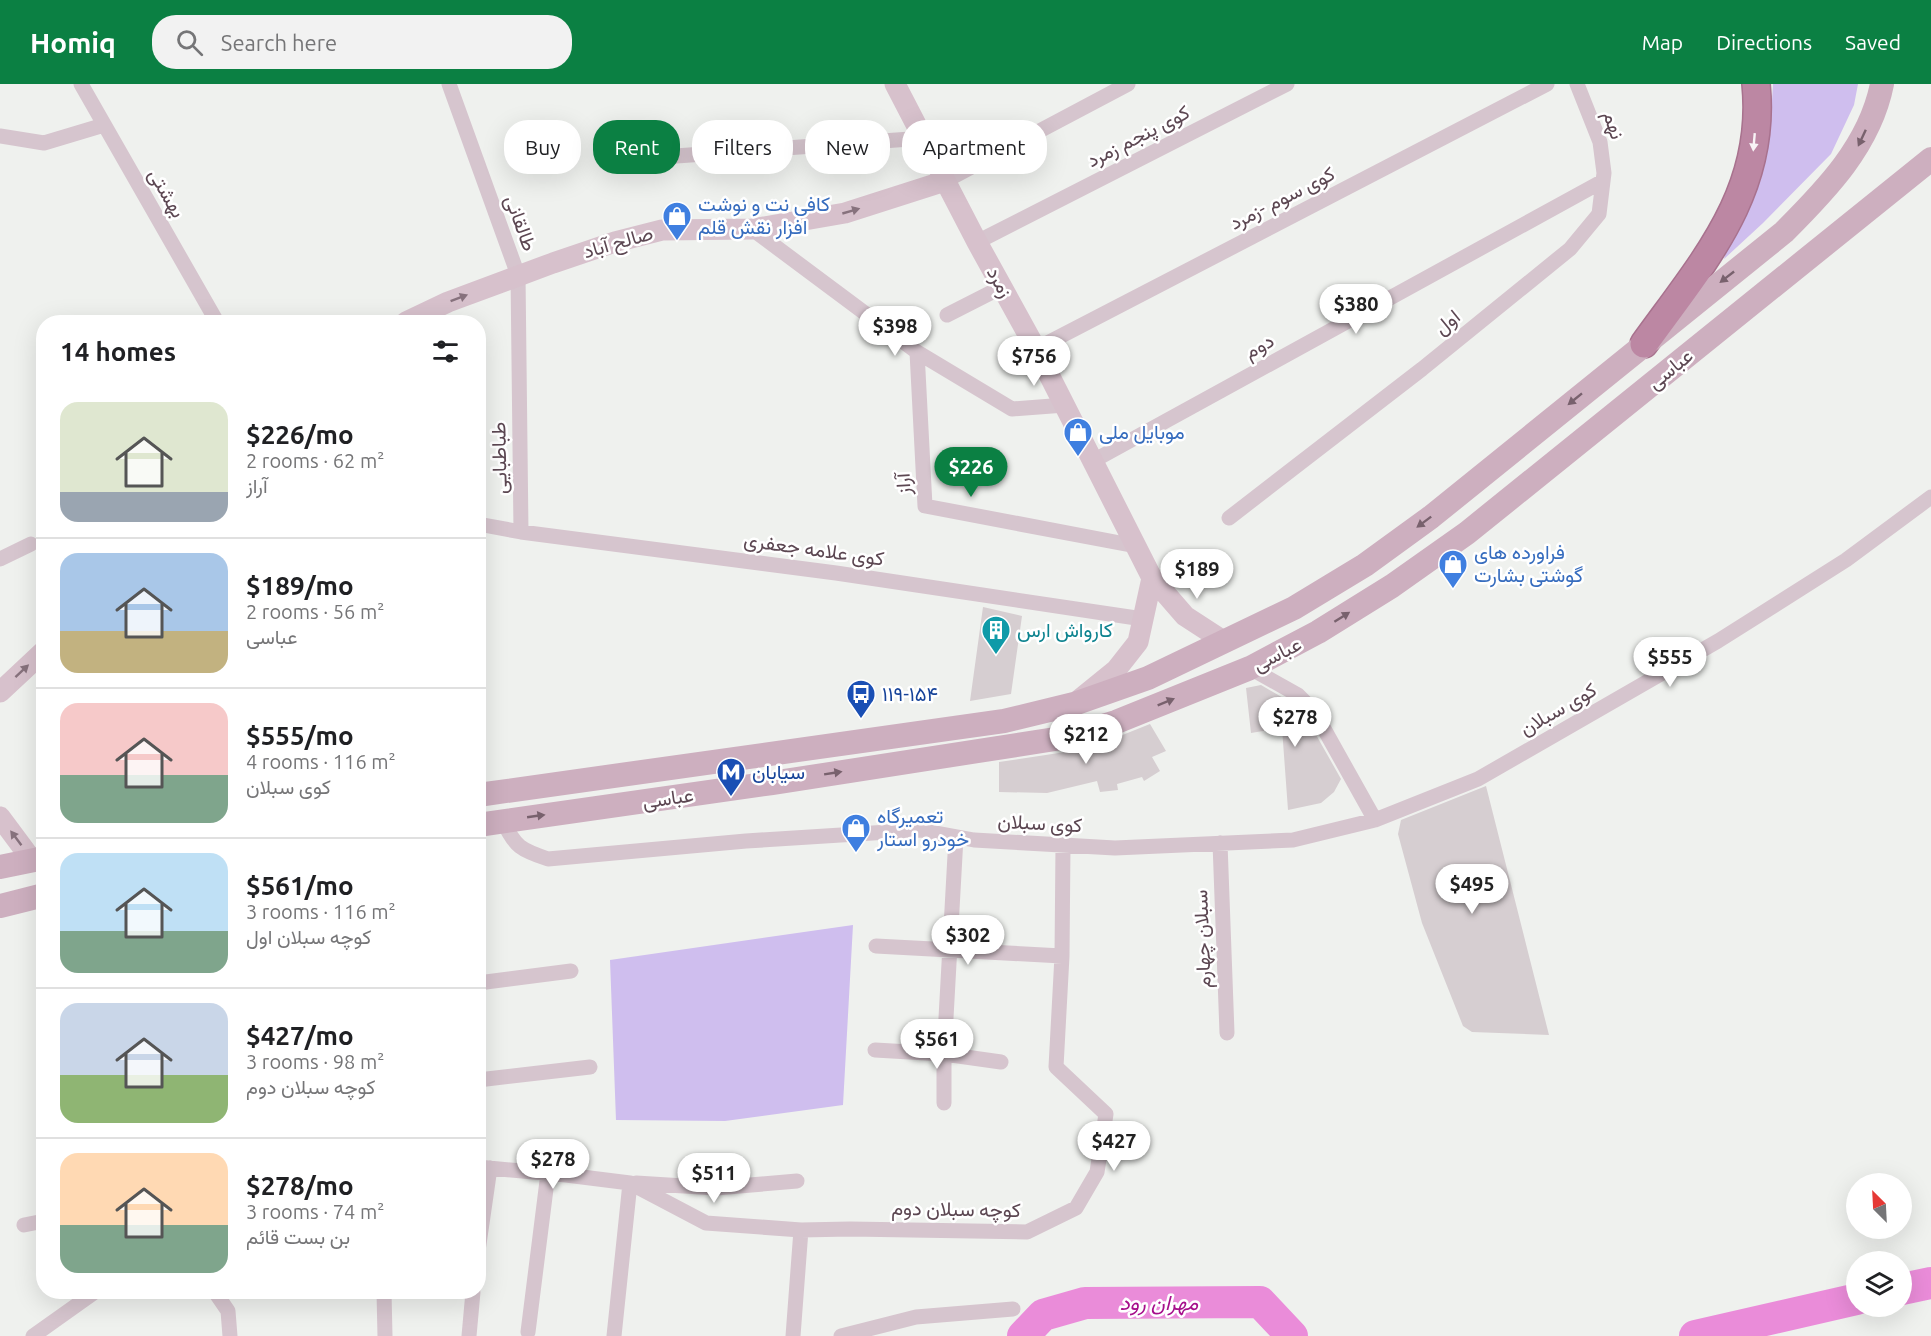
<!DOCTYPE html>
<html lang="en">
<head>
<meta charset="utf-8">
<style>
	body { margin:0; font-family:Ubuntu,Vazirmatn,sans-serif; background:#f2f2f2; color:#202124; height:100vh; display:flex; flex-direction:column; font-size:22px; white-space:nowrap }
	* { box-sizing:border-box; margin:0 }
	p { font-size:20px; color:#757577 }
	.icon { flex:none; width:33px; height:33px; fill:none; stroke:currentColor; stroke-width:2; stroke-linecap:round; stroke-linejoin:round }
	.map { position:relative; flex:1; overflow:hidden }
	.side { position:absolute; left:36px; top:231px; width:450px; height:984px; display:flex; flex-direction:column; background:#fff; border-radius:24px; box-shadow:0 6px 24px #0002 }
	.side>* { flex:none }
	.banner { position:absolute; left:504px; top:36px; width:570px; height:54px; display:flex; gap:12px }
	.needle { width:39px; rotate:336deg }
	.tools { position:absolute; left:1846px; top:1089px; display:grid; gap:12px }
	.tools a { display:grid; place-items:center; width:66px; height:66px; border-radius:50%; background:#fff; box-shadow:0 6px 24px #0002; font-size:30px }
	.price { position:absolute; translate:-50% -51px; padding:0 14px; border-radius:21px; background:#fff; color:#222; font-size:20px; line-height:39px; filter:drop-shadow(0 2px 3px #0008) }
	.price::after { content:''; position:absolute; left:50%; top:36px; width:18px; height:14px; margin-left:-9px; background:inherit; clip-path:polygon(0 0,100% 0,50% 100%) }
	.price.selected { background:#0b8043; color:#fff }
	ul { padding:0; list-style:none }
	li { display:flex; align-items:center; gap:18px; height:150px; padding:0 24px }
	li+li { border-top:2px solid #e0e0e0 }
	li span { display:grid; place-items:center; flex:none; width:168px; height:120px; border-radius:18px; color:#555 }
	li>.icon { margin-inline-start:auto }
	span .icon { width:72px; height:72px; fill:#fffc; stroke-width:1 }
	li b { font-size:26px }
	h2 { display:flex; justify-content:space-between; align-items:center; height:72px; padding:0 24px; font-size:26px }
	.pill { padding:0 21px; border-radius:24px; background:#fff; box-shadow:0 6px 24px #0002; font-size:21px; line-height:54px }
	.pill.selected { background:#0b8043; color:#fff }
	header { display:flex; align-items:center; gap:36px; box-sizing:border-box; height:84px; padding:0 30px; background:#0b8043; color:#fff }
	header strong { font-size:28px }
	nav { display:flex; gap:33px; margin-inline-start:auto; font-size:21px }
	.search { width:420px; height:54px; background:#f2f2f2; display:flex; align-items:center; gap:15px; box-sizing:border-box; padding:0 21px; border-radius:24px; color:#757577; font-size:22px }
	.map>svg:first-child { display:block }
</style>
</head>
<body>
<header>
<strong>Homiq</strong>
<div class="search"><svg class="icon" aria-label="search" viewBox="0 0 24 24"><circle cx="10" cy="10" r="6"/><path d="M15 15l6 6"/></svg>Search here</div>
<nav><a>Map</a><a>Directions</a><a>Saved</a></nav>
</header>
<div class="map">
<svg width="1931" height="1252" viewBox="0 0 1931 1252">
	<rect width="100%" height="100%" fill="#eff1ee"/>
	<path fill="#cfbeee" d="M1773 0H1858L1854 21 1831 70 1763 139 1724 175 1730 154 1759 96 1771 32Z
		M853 841 843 1021 725 1037 616 1036 610 876Z"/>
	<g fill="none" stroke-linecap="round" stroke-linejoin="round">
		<path stroke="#ea8cd9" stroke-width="32" d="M1902 1205 1931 1199
			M1023 1252 1043 1231 1085 1219 1260 1218 1292 1252
			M1695 1252 1857 1215"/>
	</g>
	<path fill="#d6ced1" d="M983 523 1022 532 1011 610 970 617Z
		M1261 601 1292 619 1306 633 1341 695 1334 708 1321 719 1288 726 1282 644 1251 649 1246 604Z
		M1150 640 1166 667 1152 673 1160 687 1144 697 1142 693 1117 700 1118 706 1100 708 1097 697 1047 709 999 708V678L1072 667 1120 652Z
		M1486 702 1549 951 1472 948 1463 942 1422 839 1398 750 1401 736Z"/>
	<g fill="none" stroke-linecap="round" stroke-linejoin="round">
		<g stroke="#a8728e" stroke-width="30">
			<path id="highway" d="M1644 260C1703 178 1767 108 1756 0"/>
		</g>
		<path stroke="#d6c5ce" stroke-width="15" d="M81 0 217 238
			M449 0 518 191 521 448
			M0 52 44 59 104 41
			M607 77 924 54
			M945 97 1128 0
			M752 145 917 268 1012 325 1065 321
			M977 158 1287 0
			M947 231 1002 203
			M1036 265 1547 0
			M917 268 925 422 1136 462
			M1093 377 1603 97
			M1229 434 1422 285 1570 165 1599 130 1604 89 1600 58 1577 0
			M478 440 521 448 836 489 1143 535
			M0 475 31 460
			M1250 584 1298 611 1314 627 1375 736
			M503 737C515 763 521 766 548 775L746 757 920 746 974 756 1115 764 1293 756 1375 736 1478 695 1718 557 1846 476 1931 413
			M1220 759 1227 949
			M876 862 1062 872
			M478 899 571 887
			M875 966 944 970 1001 978
			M478 996 590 983
			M944 1019V970L956 753
			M478 1083 566 1091 630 1099 706 1139 801 1146 850 1145 1027 1148 1076 1124 1097 1088 1106 1030 1056 983 1062 872 1063 761
			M636 1099 716 1104 797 1097
			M24 1141 44 1137
			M478 1167 490 1084
			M215 1208 228 1227 230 1252
			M384 1208 385 1252
			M528 1248 548 1089
			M33 1252 95 1208
			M469 1252 473 1208
			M614 1252 630 1099
			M793 1252 801 1146
			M841 1252 916 1233 1013 1225"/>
		<path stroke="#d7c1cc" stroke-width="21" d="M895 0 977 158 1036 265 1152 494 1185 532 1225 558
			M406 238 448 218 553 179 615 158 662 146 752 145 845 129 945 97
			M0 608 44 567
			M1079 616 1116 586 1138 558 1152 494
			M0 733 32 776"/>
		<path stroke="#cdafbf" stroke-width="24" d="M478 711 1004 637 1074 620 1148 594 1294 524 1365 481 1431 433 1784 148C1826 106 1870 61 1882 0
			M478 741 772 699 1068 653 1116 638 1250 584 1318 548 1392 502 1467 449 1931 75
			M0 783 44 774
			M0 822 44 811"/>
		<use href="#highway" stroke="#bc87a3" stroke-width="27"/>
	</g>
	<defs><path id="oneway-solid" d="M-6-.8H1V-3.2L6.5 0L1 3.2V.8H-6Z" transform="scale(1.5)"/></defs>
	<g fill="#78616d">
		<use href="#oneway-solid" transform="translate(1862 54) rotate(115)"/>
		<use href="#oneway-solid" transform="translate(1727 193) rotate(142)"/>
		<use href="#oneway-solid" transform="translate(1575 315) rotate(141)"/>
		<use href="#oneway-solid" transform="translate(1424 438) rotate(143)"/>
		<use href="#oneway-solid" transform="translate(1342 533) rotate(-32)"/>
		<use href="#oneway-solid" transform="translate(1166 618) rotate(-22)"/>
		<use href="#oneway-solid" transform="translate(833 689) rotate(-9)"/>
		<use href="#oneway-solid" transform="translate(536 732) rotate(-8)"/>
	</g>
	<use fill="#f8f3f6" href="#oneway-solid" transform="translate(1754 58) rotate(95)"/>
	<g fill="#87727d">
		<use href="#oneway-solid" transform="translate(851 127) rotate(-16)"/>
		<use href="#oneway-solid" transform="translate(459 214) rotate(-21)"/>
		<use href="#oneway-solid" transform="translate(22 587) rotate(-43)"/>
		<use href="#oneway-solid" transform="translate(16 754) rotate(-127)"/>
	</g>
	<defs>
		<g id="shop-pin" transform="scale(1.5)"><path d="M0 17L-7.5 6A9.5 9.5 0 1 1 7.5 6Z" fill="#3f7fe0" stroke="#fff"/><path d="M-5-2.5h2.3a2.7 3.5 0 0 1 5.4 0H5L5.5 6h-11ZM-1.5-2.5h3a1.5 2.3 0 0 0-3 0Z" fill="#fff"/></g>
		<g id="building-pin" transform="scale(1.5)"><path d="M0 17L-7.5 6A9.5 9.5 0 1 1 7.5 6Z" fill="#0f9aa8" stroke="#fff"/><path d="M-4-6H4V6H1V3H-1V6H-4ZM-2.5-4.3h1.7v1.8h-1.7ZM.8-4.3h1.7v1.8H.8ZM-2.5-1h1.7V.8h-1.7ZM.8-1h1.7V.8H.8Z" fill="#fff"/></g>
		<g id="bus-pin" transform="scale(1.5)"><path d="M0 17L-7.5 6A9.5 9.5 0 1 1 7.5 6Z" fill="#1a4fb4" stroke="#fff"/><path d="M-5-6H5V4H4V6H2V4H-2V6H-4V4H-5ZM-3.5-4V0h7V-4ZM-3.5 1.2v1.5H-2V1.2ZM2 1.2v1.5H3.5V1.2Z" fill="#fff"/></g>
		<g id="metro-pin" transform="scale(1.5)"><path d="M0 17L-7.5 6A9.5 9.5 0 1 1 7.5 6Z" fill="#1a4fb4" stroke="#fff"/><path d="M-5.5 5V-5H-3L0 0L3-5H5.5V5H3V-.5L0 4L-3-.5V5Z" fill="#fff"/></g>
	</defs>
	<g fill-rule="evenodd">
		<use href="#shop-pin" x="677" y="132"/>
		<use href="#shop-pin" x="1078" y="348"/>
		<use href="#shop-pin" x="1453" y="480"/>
		<use href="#building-pin" x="996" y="546"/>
		<use href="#bus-pin" x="861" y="610"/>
		<use href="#metro-pin" x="731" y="688"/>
		<use href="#shop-pin" x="856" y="744"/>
	</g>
	<g text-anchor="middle" stroke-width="5" stroke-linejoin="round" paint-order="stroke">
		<g font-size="20" fill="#5c4752" stroke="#fff">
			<text transform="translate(1614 41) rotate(72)" y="7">نهم</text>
			<text transform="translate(1138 52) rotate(-27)" y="7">کوی پنجم زمرد</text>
			<text transform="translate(167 109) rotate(60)" y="7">بهشتی</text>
			<text transform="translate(1282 114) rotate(-27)" y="7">کوی سوم -زمرد</text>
			<text transform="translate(521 139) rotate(70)" y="7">طالقانی</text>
			<text transform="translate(618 158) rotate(-16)" y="7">صالح آباد</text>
			<text transform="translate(1000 198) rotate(61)" y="7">زمرد</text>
			<text transform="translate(1447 238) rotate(-39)" y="7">اول</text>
			<text transform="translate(1259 262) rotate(-29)" y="7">دوم</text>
			<text transform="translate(1670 285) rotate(-39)" y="7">عباسى</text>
			<text transform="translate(499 374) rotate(-91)" y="7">طباطبایی</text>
			<text transform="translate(903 400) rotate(-93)" y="7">آراز</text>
			<text transform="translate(814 465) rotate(8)" y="7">کوی علامه جعفری</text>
			<text transform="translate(1277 570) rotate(-27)" y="7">عباسى</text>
			<text transform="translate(1558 625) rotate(-30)" y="7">کوی سبلان</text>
			<text transform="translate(668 714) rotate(-8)" y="7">عباسى</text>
			<text transform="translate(1040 739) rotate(3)" y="7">کوی سبلان</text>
			<text transform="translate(1202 855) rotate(-92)" y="7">سبلان چهارم</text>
			<text transform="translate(956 1125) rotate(1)" y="7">کوچه سبلان دوم</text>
		</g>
		<g font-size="20" fill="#366cbe" stroke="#fff" text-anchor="start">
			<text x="698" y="127">کافی نت و نوشت<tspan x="698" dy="23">افزار نقش قلم</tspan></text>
			<text x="1099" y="355">موبایل ملی</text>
			<text x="1474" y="475">فراورده های<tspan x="1474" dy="23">گوشتی بشارت</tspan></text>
			<text x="877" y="739">تعمیرگاه<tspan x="877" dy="23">خودرو استار</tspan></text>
		</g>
		<g font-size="20" fill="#0d838f" stroke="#fff" text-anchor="start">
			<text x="1017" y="553">کارواش ارس</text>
		</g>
		<g font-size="20" fill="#164399" stroke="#fff" text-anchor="start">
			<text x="882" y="617">۱۱۹-۱۵۴</text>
			<text x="752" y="695">سیابان</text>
		</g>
		<g font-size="21" font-style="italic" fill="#a60f8b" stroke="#fff">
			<text x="1159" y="1226">مهران رود</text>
		</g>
	</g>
</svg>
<div class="tools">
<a><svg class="needle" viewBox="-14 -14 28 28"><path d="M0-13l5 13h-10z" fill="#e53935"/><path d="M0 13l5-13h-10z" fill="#757577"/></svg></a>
<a><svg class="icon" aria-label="layers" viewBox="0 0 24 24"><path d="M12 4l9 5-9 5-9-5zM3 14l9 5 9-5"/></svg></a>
</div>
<b class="price" style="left:1356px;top:251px">$380</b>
<b class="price" style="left:895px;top:273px">$398</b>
<b class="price" style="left:1034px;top:303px">$756</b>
<b class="price selected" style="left:971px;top:414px">$226</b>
<b class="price" style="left:1197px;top:516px">$189</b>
<b class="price" style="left:1670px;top:604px">$555</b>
<b class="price" style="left:1295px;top:664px">$278</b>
<b class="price" style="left:1086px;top:681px">$212</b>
<b class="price" style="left:1472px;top:831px">$495</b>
<b class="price" style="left:968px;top:882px">$302</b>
<b class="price" style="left:937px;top:986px">$561</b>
<b class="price" style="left:1114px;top:1088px">$427</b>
<b class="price" style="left:553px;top:1106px">$278</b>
<b class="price" style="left:714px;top:1120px">$511</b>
<div class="banner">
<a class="pill">Buy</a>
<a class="pill selected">Rent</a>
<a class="pill">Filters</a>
<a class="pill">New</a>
<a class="pill">Apartment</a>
</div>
<section class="side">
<h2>14 homes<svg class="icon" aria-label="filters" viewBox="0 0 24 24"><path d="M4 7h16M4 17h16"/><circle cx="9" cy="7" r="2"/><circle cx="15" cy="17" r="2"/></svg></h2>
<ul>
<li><span style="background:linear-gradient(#dfe7d0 75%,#9aa5b1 0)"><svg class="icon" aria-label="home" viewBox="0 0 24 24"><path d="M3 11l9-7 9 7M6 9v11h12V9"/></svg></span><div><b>$226/mo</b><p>2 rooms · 62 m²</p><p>آراز</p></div></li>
<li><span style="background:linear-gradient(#a9c7e8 65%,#c2b280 0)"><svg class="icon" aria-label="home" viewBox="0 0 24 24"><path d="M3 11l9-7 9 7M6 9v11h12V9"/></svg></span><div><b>$189/mo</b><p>2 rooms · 56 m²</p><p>عباسى</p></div></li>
<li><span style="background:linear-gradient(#f6c9c9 60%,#7fa58c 0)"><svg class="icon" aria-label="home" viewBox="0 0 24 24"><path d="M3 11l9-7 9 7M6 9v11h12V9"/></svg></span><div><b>$555/mo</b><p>4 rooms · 116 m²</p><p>کوی سبلان</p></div></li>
<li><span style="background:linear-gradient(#bfe0f5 65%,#7fa58c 0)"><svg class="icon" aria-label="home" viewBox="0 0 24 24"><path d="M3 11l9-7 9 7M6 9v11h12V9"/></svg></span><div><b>$561/mo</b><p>3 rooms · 116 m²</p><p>کوچه سبلان اول</p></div></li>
<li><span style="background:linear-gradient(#c9d6e8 60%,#8fb573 0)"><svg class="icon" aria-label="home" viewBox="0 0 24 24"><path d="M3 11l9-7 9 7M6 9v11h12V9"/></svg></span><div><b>$427/mo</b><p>3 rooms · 98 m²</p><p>کوچه سبلان دوم</p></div></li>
<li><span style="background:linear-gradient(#ffd9b3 60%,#7fa58c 0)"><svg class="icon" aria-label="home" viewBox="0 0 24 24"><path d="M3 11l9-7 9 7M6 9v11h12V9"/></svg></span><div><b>$278/mo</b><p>3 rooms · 74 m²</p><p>بن بست قائم</p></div></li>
</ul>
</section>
</div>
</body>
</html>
